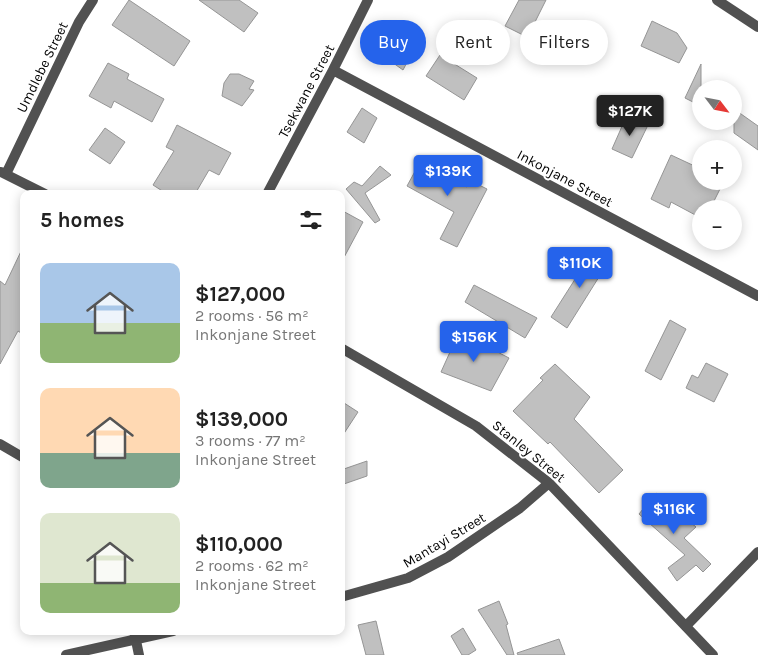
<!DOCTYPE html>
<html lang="en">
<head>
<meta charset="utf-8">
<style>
	body { margin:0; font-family:Karla,sans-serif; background:#f6f6f6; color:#222; height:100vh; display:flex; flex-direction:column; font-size:19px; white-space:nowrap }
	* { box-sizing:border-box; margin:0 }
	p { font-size:16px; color:#767676 }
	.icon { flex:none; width:28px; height:28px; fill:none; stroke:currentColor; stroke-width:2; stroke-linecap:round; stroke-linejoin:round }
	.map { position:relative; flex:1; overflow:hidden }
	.sheet { position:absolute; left:20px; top:190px; width:325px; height:445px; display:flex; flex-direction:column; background:#fff; border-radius:10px; box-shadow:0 2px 12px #0003 }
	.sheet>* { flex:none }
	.guide { position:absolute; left:360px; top:20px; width:322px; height:45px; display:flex; gap:10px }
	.needle { width:32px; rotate:122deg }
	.fabs { position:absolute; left:692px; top:80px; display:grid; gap:10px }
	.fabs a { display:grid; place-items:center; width:50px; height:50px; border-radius:50%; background:#fff; box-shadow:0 2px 12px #0003; font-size:25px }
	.price { position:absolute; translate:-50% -42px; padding:0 11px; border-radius:5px; background:#2563eb; color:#fff; font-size:16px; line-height:32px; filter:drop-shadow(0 1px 2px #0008) }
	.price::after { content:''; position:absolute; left:50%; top:30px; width:15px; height:11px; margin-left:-8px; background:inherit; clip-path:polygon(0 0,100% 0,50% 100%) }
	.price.current { background:#222; color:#fff }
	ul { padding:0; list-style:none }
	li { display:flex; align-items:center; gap:15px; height:125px; padding:0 20px }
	li span { display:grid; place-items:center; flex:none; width:140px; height:100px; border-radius:10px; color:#555 }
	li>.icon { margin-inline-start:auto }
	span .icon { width:60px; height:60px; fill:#fffc; stroke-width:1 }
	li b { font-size:21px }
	h2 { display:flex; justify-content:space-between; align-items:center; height:60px; padding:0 20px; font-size:21px }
	.pill { padding:0 18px; border-radius:22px; background:#fff; box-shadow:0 2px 12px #0003; font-size:18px; line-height:45px }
	.pill.current { background:#2563eb; color:#fff }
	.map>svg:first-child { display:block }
</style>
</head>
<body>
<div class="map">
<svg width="758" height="655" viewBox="0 0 758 655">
	<rect width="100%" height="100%" fill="#fff"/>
	<path fill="#c0c0c0" stroke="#959595" d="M129 0 190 41 174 66 112 25Z
		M199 0H239L258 13 244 32Z
		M519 0H546L533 26 531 25 525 36 505 26Z
		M652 21 677 33 687 48 679 63 641 46Z
		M378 31 398 39 414 49 403 70 382 55 377 64 365 54Z
		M440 55 477 78 464 100 426 76Z
		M108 63 129 74 127 79 164 99 152 122 114 101 111 108 89 96Z
		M701 64V106L685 98Z
		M230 74H239L254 81 249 89 254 90 242 106 222 96 224 83Z
		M362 108 377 118 364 143 347 132Z
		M734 109 758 126V150L734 133Z
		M627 115 648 125 632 158 612 149Z
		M177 125 231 153 219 175 209 170 195 194H167L153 185 174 151 166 147Z
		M105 128 125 142 110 164 89 150Z
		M671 155 701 169V181H724L710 209H701V218L671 202 669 208 651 199Z
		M434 159 448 166 443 174 467 187 471 181 487 189 457 247 440 239 454 212 407 186 419 164 426 165Z
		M380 166 391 175 365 193 380 220 375 223 346 189 354 182 362 186Z
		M341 210 363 222 341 263Z
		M24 245V335L18 331 0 364V281L5 285Z
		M593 251 609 261 567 328 551 317Z
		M474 285 537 318 525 338 465 302Z
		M670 320 686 329 661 380 645 371Z
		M459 332 509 358 491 391 441 372Z
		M706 363 728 374 714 402 686 388 692 375 698 378Z
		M555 364 590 397 574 419 623 470 599 493 550 442 548 444 513 411 543 380 540 378Z
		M341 401 358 412 341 438Z
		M367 461V476L341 485V470Z
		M656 493 696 527 684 538 711 564 703 572 696 565 677 581 668 568 685 555 639 514Z
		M499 601 508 624 506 625 514 655H507L478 610Z
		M376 621 384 655H366L358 625Z
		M463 628 476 650 468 655H462L451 636Z
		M559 639 565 655H518L517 653Z"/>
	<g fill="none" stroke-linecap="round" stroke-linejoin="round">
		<path stroke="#515151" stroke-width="10" d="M717 0 758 27
			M333 70 758 296
			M1 172 45 194
			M6 174 79 22 93 0
			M267 194 333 70 368 0
			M341 348 476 426 549 483 713 655
			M0 444 24 458
			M341 597 408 578 448 557 520 508 549 483
			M686 626 758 552
			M134 631 139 655
			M66 655 173 631"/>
	</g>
	<g text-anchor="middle" stroke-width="4" stroke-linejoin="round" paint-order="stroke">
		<g font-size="14" fill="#000" stroke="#fff">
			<text transform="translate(42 67) rotate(-64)" y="5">Umdlebe Street</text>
			<text transform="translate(306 91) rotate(-62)" y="5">Tsekwane Street</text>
			<text transform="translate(565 178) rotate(28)" y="5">Inkonjane Street</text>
			<text transform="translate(529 451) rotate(39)" y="5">Stanley Street</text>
			<text transform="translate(444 540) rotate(-31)" y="5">Mantayi Street</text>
		</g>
	</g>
</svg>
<div class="fabs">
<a><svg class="needle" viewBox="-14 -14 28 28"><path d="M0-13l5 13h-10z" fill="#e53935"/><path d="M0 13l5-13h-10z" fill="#767676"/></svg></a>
<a>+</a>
<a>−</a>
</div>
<b class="price current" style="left:630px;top:137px">$127K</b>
<b class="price" style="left:448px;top:197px">$139K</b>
<b class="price" style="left:580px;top:289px">$110K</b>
<b class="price" style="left:474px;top:363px">$156K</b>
<b class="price" style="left:674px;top:535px">$116K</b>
<div class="guide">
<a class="pill current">Buy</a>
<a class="pill">Rent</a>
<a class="pill">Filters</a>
</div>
<section class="sheet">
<h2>5 homes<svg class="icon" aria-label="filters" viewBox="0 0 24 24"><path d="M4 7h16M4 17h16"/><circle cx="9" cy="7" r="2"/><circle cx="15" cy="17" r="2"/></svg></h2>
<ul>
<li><span style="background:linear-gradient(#a9c7e8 60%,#8fb573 0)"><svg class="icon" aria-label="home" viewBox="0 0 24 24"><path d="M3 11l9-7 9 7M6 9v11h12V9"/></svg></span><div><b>$127,000</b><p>2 rooms · 56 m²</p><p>Inkonjane Street</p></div></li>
<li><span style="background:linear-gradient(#ffd9b3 65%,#7fa58c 0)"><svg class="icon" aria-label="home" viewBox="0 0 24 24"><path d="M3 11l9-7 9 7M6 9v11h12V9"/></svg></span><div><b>$139,000</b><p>3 rooms · 77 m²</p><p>Inkonjane Street</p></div></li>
<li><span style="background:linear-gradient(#dfe7d0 70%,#8fb573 0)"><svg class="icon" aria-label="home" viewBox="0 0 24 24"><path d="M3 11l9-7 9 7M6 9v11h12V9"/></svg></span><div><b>$110,000</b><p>2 rooms · 62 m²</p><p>Inkonjane Street</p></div></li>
</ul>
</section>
</div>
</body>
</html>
